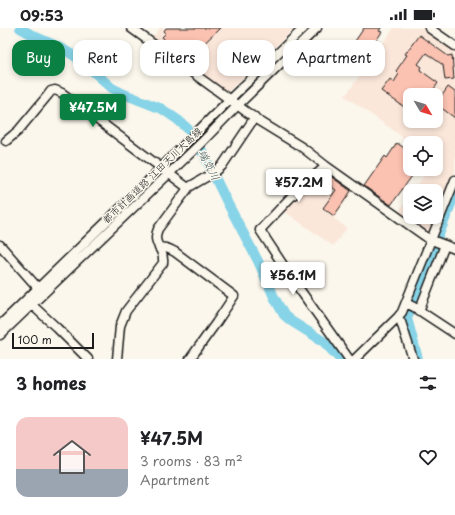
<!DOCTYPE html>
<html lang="en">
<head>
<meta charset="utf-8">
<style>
	body { margin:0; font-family:"Playpen Sans","Klee One",sans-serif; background:#f2f2f2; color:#202124; height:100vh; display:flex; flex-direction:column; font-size:15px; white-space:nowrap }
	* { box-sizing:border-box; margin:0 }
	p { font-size:13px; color:#757577 }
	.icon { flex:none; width:22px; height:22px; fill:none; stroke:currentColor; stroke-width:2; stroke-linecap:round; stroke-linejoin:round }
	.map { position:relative; height:331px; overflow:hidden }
	.details { display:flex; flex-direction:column; background:#fff; flex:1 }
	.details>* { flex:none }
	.hud { position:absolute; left:12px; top:12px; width:431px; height:36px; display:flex; gap:8px }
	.needle { width:26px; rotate:128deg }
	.tools { position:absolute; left:403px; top:60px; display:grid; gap:8px }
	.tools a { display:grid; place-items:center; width:40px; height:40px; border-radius:8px; background:#fff; box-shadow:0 2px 6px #0003; font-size:20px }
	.scale { position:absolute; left:12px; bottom:10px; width:82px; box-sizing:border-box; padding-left:4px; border:2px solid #1c1c1c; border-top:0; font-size:11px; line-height:14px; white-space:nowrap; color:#1c1c1c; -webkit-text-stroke:3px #fbf7ec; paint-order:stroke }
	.price { position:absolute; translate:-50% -34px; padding:0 9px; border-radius:4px; background:#fff; color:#222; font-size:13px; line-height:26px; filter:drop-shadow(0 1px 2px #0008) }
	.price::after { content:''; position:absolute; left:50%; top:24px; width:12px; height:9px; margin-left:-6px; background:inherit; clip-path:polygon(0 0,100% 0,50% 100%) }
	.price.current { background:#0b8043; color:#fff }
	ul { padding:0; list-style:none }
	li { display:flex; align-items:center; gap:12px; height:100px; padding:0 16px }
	li span { display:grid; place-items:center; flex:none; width:112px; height:80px; border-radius:12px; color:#555 }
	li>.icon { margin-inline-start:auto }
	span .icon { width:48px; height:48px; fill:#fffc; stroke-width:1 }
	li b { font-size:17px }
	h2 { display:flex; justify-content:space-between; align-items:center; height:48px; padding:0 16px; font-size:17px }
	.pill { padding:0 14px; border-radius:12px; background:#fff; box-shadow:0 2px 6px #0003; font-size:14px; line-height:36px }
	.pill.current { background:#0b8043; color:#fff }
	.status { display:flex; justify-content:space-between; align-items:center; height:28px; padding:0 20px; background:#fff; direction:ltr }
	.status svg { height:11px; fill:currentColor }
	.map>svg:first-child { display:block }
</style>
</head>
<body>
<div class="status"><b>09:53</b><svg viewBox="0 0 49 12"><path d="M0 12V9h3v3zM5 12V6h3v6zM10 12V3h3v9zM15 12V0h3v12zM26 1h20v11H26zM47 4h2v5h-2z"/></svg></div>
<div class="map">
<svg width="455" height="331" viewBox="0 0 455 331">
	<rect width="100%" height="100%" fill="#fbf7ec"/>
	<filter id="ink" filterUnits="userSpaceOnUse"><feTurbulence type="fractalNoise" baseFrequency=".025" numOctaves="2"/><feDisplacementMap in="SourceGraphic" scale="8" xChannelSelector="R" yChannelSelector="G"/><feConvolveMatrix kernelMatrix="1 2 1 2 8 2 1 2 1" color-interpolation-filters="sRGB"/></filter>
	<g filter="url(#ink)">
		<path fill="#fbe7da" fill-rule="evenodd" d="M160 0H295L228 64H225L151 12Z
			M394 0H423L454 23 455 31V143L429 207 398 185 410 167V189H436V163H413L429 141H436V115H411L345 68ZM410 67H436V93H410Z
			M325 142 353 163 334 190 347 200 333 218 281 181Z"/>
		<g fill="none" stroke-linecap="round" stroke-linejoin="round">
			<path stroke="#87d3e7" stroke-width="10" d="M20 0 34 8 57 18 73 27 86 37 112 60 124 66 162 81 178 92 188 101 199 117 228 176 258 233 274 269 284 287 291 293 323 313 340 331
				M418 331 407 290 428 234 455 166"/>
		</g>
		<path fill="#fbc2b1" stroke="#1c1c1c" d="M166 0H220L186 33 162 9 166 5 164 3Z
			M364 0H381L379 3 382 4 375 14H376L367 27 362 23 347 45 338 38Z
			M419 7 448 28 452 27 454 51 445 52 443 37 426 25 418 36 422 39 420 42 438 55 430 67H410V83L381 63 390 51 394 54 399 46 396 43 407 27 405 26Z
			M448 59 455 64V90L436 76Z
			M397 115 410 124V141H415L411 147 412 148 391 177 364 158 385 128 387 130Z
			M326 145 351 163 334 188 323 180 336 162 326 155 322 160 316 156 318 152Z"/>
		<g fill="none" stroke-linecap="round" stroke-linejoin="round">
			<g stroke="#1c1c1c" stroke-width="11">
				<path id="minor" d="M131 0 259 93 303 120 326 138 429 211 455 221
					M429 0 455 18
					M6 113 18 103 48 67 51 63 55 62 62 65 188 160
					M326 138 304 157 291 169 260 202 293 252 349 331
					M0 217 38 260
					M159 220C165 218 171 222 175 224L234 268 216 295 190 331
					M406 275 414 279 455 306
					M32 277 57 300 88 331
					M419 283 445 217
					M398 289 401 294 413 331
					M0 297 136 165 230 71 304 0
					M0 307 201 115 238 77 317 0
					M117 331 120 298 126 283 163 235C165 220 151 217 158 201L189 159 215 144 222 138 255 89
					M355 331 398 289 402 284 455 152"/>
			</g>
			<use href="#minor" stroke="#fbf7ec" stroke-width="8"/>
		</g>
	</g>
	<g text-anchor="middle" stroke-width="3" stroke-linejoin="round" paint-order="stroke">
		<g font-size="10" fill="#1c1c1c" stroke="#fbf7ec">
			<text transform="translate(152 147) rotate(-44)" y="4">都市計画道路 江田天川大島線</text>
		</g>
		<g font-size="11" font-style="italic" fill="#415c63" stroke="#fbf7ec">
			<text transform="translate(209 137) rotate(63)" y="4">端気川</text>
		</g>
	</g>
</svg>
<div class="tools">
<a><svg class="needle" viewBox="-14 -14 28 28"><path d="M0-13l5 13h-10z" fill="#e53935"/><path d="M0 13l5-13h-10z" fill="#757577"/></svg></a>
<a><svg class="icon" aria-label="locate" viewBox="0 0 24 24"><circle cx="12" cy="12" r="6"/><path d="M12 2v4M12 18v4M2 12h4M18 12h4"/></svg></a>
<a><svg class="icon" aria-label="layers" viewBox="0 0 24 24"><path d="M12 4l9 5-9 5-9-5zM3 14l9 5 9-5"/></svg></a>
</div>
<div class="scale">100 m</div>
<b class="price current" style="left:93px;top:100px">¥47.5M</b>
<b class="price" style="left:299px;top:175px">¥57.2M</b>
<b class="price" style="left:293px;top:268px">¥56.1M</b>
<div class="hud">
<a class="pill current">Buy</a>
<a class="pill">Rent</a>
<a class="pill">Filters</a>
<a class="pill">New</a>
<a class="pill">Apartment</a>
</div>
</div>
<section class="details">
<h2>3 homes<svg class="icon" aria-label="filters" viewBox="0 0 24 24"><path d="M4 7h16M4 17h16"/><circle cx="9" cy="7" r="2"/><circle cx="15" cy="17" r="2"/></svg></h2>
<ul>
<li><span style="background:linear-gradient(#f6c9c9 65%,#9aa5b1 0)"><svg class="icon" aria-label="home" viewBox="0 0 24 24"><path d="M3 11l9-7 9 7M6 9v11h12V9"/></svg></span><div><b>¥47.5M</b><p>3 rooms · 83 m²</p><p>Apartment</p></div><svg class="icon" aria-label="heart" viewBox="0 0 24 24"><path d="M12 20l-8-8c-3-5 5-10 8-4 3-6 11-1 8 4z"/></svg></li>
</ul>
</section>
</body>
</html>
